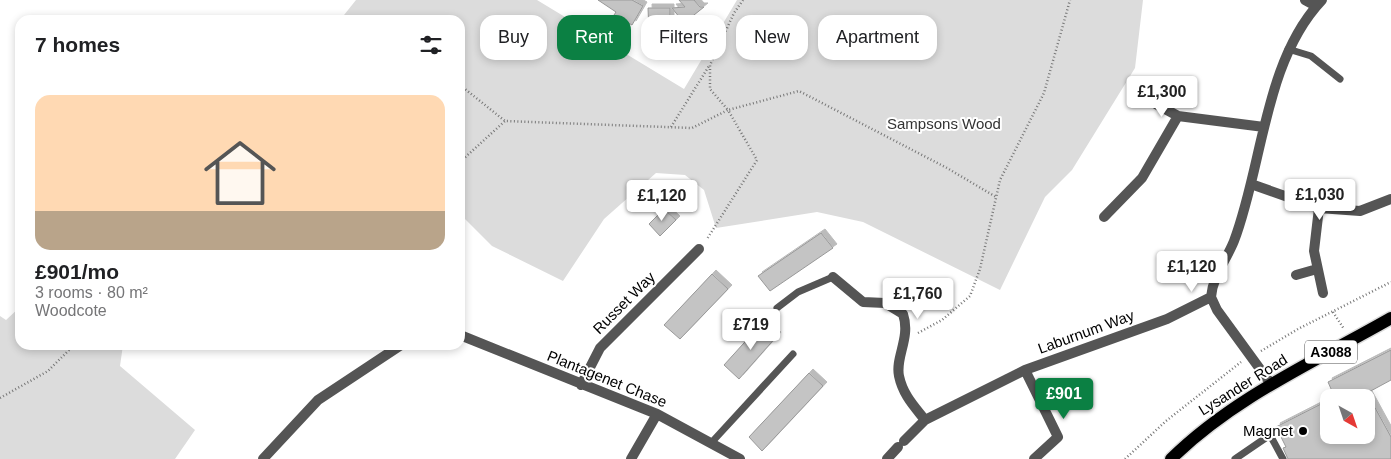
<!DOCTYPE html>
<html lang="en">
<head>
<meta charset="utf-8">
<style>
	body { margin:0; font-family:Arial,sans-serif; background:#f2f2f2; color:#202124; height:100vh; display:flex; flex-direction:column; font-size:19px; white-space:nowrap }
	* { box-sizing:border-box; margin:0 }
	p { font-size:16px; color:#757577 }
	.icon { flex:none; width:28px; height:28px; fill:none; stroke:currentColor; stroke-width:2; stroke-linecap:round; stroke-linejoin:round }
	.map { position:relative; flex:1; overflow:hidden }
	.drawer { position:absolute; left:15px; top:15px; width:450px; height:335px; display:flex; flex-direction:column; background:#fff; border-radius:15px; box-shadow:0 2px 8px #0003 }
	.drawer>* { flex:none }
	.top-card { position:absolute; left:480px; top:15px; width:475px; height:45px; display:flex; gap:10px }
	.needle { width:32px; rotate:140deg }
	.buttons { position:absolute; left:1320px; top:389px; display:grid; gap:10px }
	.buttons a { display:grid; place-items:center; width:55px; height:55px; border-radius:10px; background:#fff; box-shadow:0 2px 8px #0003; font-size:25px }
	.price { position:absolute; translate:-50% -42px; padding:0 11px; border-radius:5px; background:#fff; color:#222; font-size:16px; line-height:32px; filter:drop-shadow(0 1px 2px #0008) }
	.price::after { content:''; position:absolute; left:50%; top:30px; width:15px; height:11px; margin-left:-8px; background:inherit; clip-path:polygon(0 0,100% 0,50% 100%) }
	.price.active { background:#0b8043; color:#fff }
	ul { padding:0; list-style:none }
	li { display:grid; align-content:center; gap:10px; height:265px; padding:0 20px }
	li+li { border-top:1px solid #e0e0e0 }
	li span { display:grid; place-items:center; height:155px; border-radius:15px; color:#555 }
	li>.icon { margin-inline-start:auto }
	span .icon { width:90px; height:90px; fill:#fffc; stroke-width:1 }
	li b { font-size:21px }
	h2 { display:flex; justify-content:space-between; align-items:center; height:60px; padding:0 20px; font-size:21px }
	.chip { padding:0 18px; border-radius:15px; background:#fff; box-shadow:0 2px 8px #0003; font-size:18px; line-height:45px }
	.chip.active { background:#0b8043; color:#fff }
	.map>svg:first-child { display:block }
</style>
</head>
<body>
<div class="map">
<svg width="1391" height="459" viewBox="0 0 1391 459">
	<defs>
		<filter id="shadow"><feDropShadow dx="4" dy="-4" stdDeviation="0" flood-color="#0004"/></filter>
	</defs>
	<rect width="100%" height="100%" fill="#fff"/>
	<path fill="#dcdcdc" d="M356 0H537L684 89 737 0H1143L1135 68 1072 170 1045 197 1000 290 863 222 817 212 716 228 704 190 685 175 656 173 604 219 563 281 492 246 460 214V20H340Z
		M20 307V345H123L120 366 195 430 175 459H0V316L6 320Z"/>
	<path fill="#c4c4c4" stroke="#999" filter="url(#shadow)" d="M598 0H632L643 6 632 25 614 15 616 12Z
		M679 0H694L700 7H704L684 23 672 8 685 7Z
		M648 8H670V32L649 33Z
		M664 209 676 220 660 236 649 224Z
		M821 233 833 248 770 291 758 276Z
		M712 274 728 289 680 339 664 325Z
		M763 322 777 336 739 379 724 365Z
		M1391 350V380L1367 393 1391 437V459H1288L1283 448 1286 447 1276 427 1329 400V435H1366V398H1335L1328 382Z
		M809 373 823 386 762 451 749 437Z"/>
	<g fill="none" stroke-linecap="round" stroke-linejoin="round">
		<g stroke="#dbdbdb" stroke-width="15">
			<path id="primary" d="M1171 459C1234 397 1316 361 1391 318"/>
		</g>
		<path stroke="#777" stroke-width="2.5" stroke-dasharray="1 2.5" stroke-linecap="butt" d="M743 0 734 13 710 65V89L728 110 799 91 947 168 996 197
			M460 85 505 121 692 128 728 110 757 160 707 239
			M671 127 709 66
			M460 162 505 121
			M1333 312 1344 329
			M918 333 942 320 970 296 980 269 1000 180 1044 93 1070 0
			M1261 351 1298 329 1391 282
			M0 398 48 371 74 345
			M1125 459 1166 421 1241 362"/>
		<path stroke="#555" stroke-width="7" d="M1288 49 1311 56 1340 79
			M777 308 798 292 833 277
			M712 442 793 354
			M1235 459 1270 435 1283 459"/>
		<path stroke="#555" stroke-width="10" d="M1305 0 1316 6
			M1156 104 1178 116
			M1251 184 1319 208 1360 211 1391 199
			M1319 208 1314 251 1323 293
			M1104 217 1142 178 1178 116 1264 127
			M1296 275 1317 269
			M833 277 863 302 885 303 903 314C911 338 895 357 899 376 903 395 914 406 925 420
			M1211 297 1217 310 1271 384
			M460 335 657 414 740 459
			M1025 370 1058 437 1034 459
			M581 385 600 348 699 249
			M904 441 925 420 1025 370 1167 319 1211 297C1213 275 1226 261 1234 241 1263 165 1264 61 1322 0
			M263 459 318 400 401 345
			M631 459 657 414
			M887 459 898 447"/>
		<use href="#primary" stroke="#000" stroke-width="12"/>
	</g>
	<circle fill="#000" stroke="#fff" stroke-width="2" cx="1303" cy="431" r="5"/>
	<g text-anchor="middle" stroke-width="4" stroke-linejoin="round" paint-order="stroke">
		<rect fill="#fff" stroke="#4c4c4c" stroke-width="1" x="1305" y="340.5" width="52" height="23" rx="4"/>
		<g font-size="14" font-weight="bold" fill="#000">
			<text x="1331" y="357">A3088</text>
		</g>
		<g font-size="15" fill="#333" stroke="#fff">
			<text x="944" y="129">Sampsons Wood</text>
		</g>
		<g font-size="15" fill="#000" stroke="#fff">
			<text transform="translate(624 303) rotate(-45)" y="5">Russet Way</text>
			<text transform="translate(1086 332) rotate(-20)" y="5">Laburnum Way</text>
			<text transform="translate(607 379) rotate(22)" y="5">Plantagenet Chase</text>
			<text transform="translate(1243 385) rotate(-32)" y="5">Lysander Road</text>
		</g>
		<g font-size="15" fill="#000" stroke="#fff" text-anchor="end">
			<text x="1293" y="436">Magnet</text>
		</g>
	</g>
</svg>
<div class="buttons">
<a><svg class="needle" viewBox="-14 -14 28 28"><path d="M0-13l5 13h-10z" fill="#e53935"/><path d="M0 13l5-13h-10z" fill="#757577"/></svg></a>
</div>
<b class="price" style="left:1162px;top:118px">£1,300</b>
<b class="price" style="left:1320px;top:221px">£1,030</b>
<b class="price" style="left:662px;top:222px">£1,120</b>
<b class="price" style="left:1192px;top:293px">£1,120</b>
<b class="price" style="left:918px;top:320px">£1,760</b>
<b class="price" style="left:751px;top:351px">£719</b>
<b class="price active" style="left:1064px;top:420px">£901</b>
<div class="top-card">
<a class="chip">Buy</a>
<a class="chip active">Rent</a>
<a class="chip">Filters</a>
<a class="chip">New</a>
<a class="chip">Apartment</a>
</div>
<section class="drawer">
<h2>7 homes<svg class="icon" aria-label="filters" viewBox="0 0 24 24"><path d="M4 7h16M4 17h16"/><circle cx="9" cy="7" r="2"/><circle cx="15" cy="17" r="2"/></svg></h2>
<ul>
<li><span style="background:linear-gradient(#ffd9b3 75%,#b9a48a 0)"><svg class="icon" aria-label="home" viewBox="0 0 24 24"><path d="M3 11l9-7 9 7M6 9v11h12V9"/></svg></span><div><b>£901/mo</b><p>3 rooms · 80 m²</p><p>Woodcote</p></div></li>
</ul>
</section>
</div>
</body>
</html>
